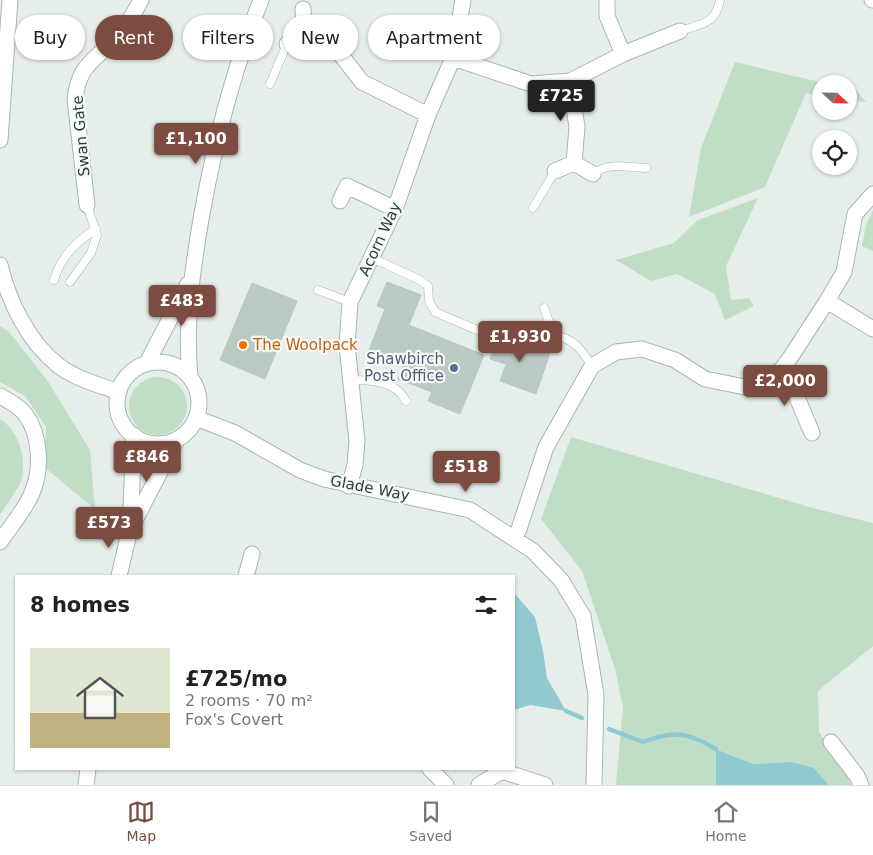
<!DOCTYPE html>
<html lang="en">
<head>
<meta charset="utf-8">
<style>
	body { margin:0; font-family:"DejaVu Sans",sans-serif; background:#f2f2f2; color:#222; height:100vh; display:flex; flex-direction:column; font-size:19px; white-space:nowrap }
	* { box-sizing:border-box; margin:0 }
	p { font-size:16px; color:#767676 }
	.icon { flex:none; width:28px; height:28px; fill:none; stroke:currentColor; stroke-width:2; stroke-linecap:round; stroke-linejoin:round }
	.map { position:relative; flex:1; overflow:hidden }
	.side { position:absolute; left:15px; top:575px; width:500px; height:195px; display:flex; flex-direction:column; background:#fff; border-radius:0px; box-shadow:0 1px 4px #0004 }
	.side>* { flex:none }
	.hud { position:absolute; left:15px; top:15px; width:500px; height:45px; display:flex; gap:10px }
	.needle { width:32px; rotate:112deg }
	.controls { position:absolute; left:812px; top:75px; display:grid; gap:10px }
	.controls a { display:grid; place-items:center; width:45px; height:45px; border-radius:50%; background:#fff; box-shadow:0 1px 4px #0004; font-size:25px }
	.price { position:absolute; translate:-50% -42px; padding:0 11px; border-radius:5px; background:#7c4c41; color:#fff; font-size:16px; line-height:32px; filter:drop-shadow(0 1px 2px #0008) }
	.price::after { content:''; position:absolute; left:50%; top:30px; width:15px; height:11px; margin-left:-8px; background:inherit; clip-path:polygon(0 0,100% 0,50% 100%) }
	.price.selected { background:#222; color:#fff }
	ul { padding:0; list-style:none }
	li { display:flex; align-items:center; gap:15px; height:125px; padding:0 15px }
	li+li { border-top:1px solid #e0e0e0 }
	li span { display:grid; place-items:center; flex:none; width:140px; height:100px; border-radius:0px; color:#555 }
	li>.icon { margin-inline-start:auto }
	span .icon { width:60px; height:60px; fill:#fffc; stroke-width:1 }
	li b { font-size:21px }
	h2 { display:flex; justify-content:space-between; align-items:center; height:60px; padding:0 15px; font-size:21px }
	.chip { padding:0 18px; border-radius:22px; background:#fff; box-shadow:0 1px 4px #0004; font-size:18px; line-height:45px }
	.chip.selected { background:#7c4c41; color:#fff }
	.dock { display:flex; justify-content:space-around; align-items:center; height:70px; border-top:1px solid #e0e0e0; background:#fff; font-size:14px; color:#767676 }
	.dock a { display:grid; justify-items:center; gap:2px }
	.dock .selected { color:#7c4c41 }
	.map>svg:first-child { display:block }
</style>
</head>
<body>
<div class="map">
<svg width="873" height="785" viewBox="0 0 873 785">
	<rect width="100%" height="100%" fill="#e6eeea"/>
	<path fill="#c0dec6" d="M735 62 828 84H821V96L806 93 765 187 689 217 701 148Z
		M849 89 856 90 866 102 849 101Z
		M758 198 726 266 731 300 749 298 754 306 725 320 715 294 677 274 651 281 616 260 674 243 698 220Z
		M873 210V251L862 246 866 225Z
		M0 326 9 332 47 380 90 450 95 509 45 468 46 427 25 396 0 382Z
		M129 406a29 29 0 1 1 58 0a29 29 0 1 1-58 0Z
		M0 419C19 431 26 456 22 478 19 490 6 504 0 515Z
		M571 437 813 508 873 523V646L818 691 819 732 852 785H829L814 768 792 762 753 764 717 749 716 785H616L623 707 615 669 582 571 541 519Z"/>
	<path fill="#91c9d0" d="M514 593 535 617 543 651 547 678 566 711 530 705 514 710Z
		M716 749 753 764 792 762 814 768 829 785H716Z"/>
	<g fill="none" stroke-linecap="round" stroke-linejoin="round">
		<path stroke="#91c9d0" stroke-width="4.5" d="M566 711 582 718
			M609 729 643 742C674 730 687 732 716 749"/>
	</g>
	<path fill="#bbc9c3" stroke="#b8c7c0" d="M387 282 421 295 409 325 484 355 460 414 428 401 432 392 398 379 404 364 369 350 385 309 377 306Z
		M252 283 297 301 265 379 220 360Z
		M500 332 550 353 536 394 500 381 506 364 490 359Z"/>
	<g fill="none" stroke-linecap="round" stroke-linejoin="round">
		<g stroke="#a8b6b1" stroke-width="9">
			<path id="service" d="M680 31C701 24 716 24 720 0
				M270 84 287 44
				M593 174C607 162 628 167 646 168
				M533 208 555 171
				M372 258 420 280 428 286 429 301 435 312 484 333
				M54 280C60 258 77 241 96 229
				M70 282 91 253 97 235 87 205
				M318 290 350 302
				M544 308 554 335C574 339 581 349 592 366
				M349 380C371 380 395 380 406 401"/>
		</g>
		<g stroke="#a8b6b1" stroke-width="17">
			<path id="minor" d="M607 0V16L623 54
				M872 0H873
				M304 29 320 36 334 46 362 82 428 115
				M287 44 304 29 303 9
				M453 58 531 84 570 81 623 54 680 31
				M570 81 577 127 574 163
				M0 140 10 0
				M555 171 574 163 593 174
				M340 201 347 186 395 209
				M87 205 75 99C79 64 94 62 114 39 125 27 134 14 141 0
				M0 265C9 302 28 342 59 366 76 379 99 385 119 392
				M827 301 873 329
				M781 370 793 388 812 433
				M0 396C9 401 19 406 25 414 41 435 42 470 32 493 25 510 10 527 0 542
				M196 418 235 433 300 470 324 479 470 510 533 551 561 580 583 616 596 695 594 785
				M349 486 355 465 357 441 347 345 350 302 395 209 428 115 453 58 463 0
				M515 537 519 529 546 447 592 366 616 352 642 349 675 360 705 379 745 387 766 380 781 370 790 358 827 301 844 272 855 214 873 194
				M246 576 252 554
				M831 742 857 776 861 785
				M430 769 446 785
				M479 785 502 771 545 785"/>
		</g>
		<g stroke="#a4b9b1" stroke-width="17">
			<path id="secondary" d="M117 403a41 41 0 1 1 82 0a41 41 0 1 1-82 0Z
				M147 363 188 284
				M190 377C185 322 192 272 201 219 215 141 232 74 261 0
				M132 526 177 439
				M119 576 130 529 134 435
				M86 785 88 769"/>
		</g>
		<use href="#service" stroke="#fff" stroke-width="8"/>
		<use href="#minor" stroke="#fff" stroke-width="15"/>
		<use href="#secondary" stroke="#fff" stroke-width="15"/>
	</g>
	<circle fill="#e8710a" stroke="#f6faf8" stroke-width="2" cx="243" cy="345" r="5"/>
	<circle fill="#5c6f8a" stroke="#f6faf8" stroke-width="2" cx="454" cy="368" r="5"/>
	<g text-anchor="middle" stroke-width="4.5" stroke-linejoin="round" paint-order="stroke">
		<g font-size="15" fill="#253f37" stroke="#f6faf8">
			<text transform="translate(81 136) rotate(-95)" y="5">Swan Gate</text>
			<text transform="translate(380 239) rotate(-65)" y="5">Acorn Way</text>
			<text transform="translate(370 488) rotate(11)" y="5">Glade Way</text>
		</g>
		<g font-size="15" fill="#c56008" stroke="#f6faf8" text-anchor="start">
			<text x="253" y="350">The Woolpack</text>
		</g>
		<g font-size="15" fill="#4e5e75" stroke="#f6faf8" text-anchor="end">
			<text x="444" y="364">Shawbirch<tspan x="444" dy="17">Post Office</tspan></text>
		</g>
	</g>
</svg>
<div class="controls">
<a><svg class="needle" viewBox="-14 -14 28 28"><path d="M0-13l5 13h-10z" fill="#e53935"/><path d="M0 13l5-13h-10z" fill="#767676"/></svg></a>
<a><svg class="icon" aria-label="locate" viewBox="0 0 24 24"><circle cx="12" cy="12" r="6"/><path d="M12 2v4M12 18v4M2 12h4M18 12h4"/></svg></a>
</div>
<b class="price selected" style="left:561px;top:122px">£725</b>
<b class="price" style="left:196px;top:165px">£1,100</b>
<b class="price" style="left:182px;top:327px">£483</b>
<b class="price" style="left:520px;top:363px">£1,930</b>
<b class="price" style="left:785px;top:407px">£2,000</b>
<b class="price" style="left:147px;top:483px">£846</b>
<b class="price" style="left:466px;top:493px">£518</b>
<b class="price" style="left:109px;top:549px">£573</b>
<div class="hud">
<a class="chip">Buy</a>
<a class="chip selected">Rent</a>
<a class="chip">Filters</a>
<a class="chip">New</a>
<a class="chip">Apartment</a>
</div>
<section class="side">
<h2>8 homes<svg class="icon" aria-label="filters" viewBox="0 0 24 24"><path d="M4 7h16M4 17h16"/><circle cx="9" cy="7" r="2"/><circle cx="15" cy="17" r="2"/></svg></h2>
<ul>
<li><span style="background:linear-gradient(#dfe7d0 65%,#c2b280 0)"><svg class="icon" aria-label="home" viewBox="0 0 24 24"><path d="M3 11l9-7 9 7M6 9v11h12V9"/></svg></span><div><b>£725/mo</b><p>2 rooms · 70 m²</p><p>Fox's Covert</p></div></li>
</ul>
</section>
</div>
<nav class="dock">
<a class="selected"><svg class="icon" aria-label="map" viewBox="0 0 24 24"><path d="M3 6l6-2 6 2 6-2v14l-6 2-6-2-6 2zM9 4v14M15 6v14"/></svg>Map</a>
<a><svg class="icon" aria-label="saved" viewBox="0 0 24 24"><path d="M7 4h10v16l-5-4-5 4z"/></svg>Saved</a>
<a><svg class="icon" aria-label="home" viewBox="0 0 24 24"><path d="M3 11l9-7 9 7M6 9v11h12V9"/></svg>Home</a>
</nav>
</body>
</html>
